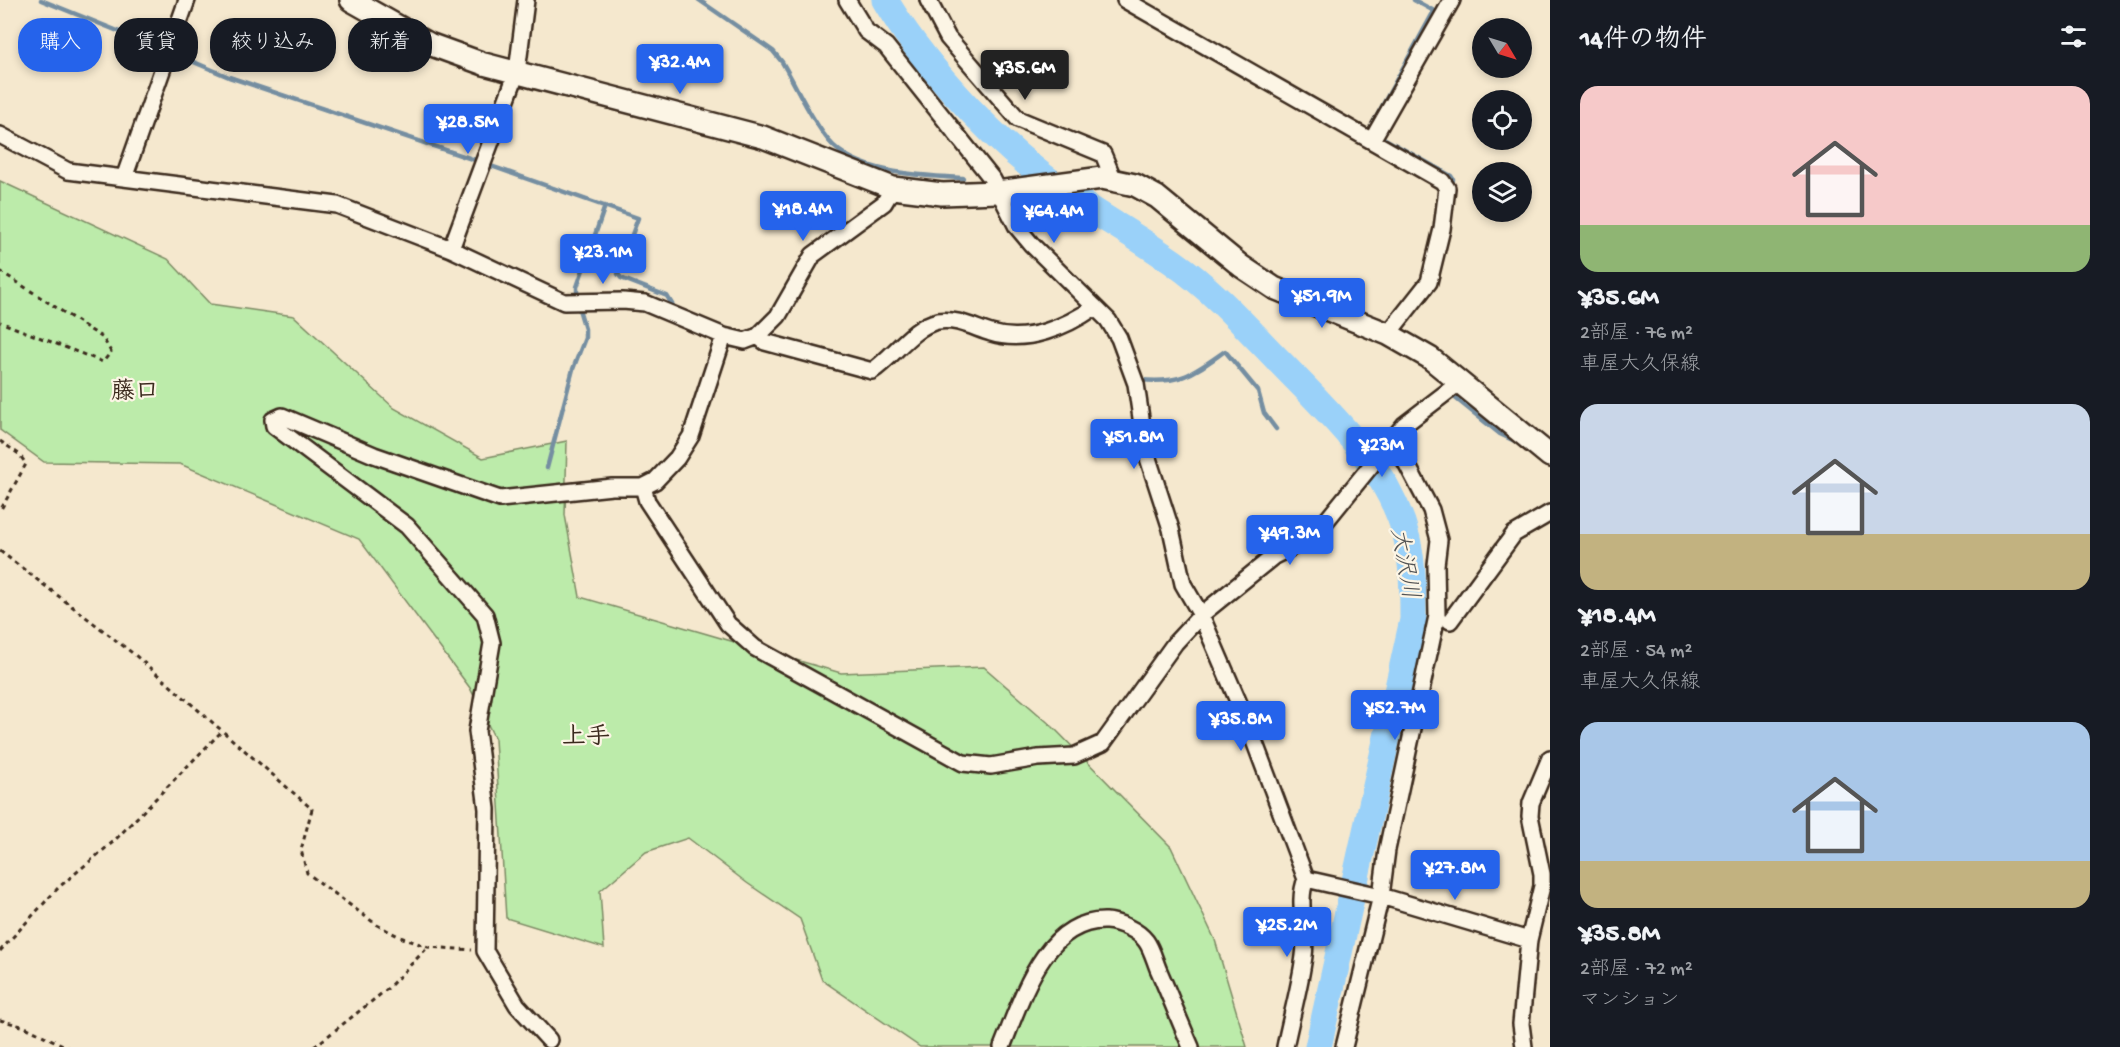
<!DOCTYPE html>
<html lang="ja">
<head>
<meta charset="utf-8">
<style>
	body { margin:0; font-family:"Gochi Hand","Klee One",sans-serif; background:#20242c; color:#f1f3f6; height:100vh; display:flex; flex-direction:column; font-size:22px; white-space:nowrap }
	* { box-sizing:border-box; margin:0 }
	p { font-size:20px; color:#9ea1a6 }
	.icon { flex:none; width:33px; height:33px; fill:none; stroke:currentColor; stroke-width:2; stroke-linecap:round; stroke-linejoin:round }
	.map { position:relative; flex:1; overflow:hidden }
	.drawer { display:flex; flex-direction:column; background:#171b24; width:570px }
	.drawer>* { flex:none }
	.top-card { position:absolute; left:18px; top:18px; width:570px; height:54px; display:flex; gap:12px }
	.needle { width:39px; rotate:128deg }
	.buttons { position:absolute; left:1472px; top:18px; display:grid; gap:12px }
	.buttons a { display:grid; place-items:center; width:60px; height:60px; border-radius:50%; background:#171b24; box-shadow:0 3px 9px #0003; font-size:30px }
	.price { position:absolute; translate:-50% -51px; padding:0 14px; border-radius:6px; background:#2563eb; color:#fff; font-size:20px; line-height:39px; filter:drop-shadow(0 2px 3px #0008) }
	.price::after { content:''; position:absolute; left:50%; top:36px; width:18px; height:14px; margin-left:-9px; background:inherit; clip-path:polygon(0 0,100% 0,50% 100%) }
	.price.active { background:#222; color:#fff }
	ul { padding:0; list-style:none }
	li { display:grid; align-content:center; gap:12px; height:318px; padding:0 30px }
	li span { display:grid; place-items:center; height:186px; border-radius:18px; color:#555 }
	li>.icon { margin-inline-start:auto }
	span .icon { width:108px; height:108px; fill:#fffc; stroke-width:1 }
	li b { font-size:26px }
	h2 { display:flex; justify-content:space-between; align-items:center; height:72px; padding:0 30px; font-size:26px }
	.pill { padding:0 21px; border-radius:24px; background:#171b24; box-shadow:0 3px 9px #0003; font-size:21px; line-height:54px }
	.pill.active { background:#2563eb; color:#fff }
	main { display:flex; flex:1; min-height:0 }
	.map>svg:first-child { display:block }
</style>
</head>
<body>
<main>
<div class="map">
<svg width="1550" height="1047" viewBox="0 0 1550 1047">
	<rect width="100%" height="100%" fill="#f5e8ce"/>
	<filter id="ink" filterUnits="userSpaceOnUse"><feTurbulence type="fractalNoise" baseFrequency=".0167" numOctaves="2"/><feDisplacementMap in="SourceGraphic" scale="12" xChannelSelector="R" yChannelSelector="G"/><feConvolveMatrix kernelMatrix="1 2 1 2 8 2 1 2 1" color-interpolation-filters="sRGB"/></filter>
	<g filter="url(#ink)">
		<path fill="#bcebaa" stroke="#7c8a64" stroke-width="1.5" d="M0 181 168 259 210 304 294 316 394 408 483 458 567 441 565 515 580 597 841 673 984 667 1053 727 1171 847 1215 940 1247 1047H920L822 980 800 919 747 883 688 838 646 852 600 891 604 948 506 918 495 739 470 688 359 539 180 464 44 462 0 430Z"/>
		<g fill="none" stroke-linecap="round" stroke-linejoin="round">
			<path stroke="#748ea1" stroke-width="4.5" d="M41 0 160 48
				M699 0 773 51 782 62C797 87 810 118 829 141 856 174 923 176 963 178
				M1414 0 1434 11 1369 130 1451 176 1453 179 1452 188
				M175 54 229 77 478 161
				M491 166 638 218 618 274 621 278 667 296 675 309
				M577 296V287L605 206
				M727 346H763
				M1140 380C1182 384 1192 374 1225 351L1258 391 1264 413 1276 429
				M1454 397 1500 434 1519 443
				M547 468 573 369 585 338V329L579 309"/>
			<path stroke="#9ad1f9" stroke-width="27" d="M885 0C919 58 981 127 1034 169 1077 204 1128 230 1173 262 1213 290 1245 326 1279 361 1328 412 1389 466 1407 539 1413 565 1413 592 1413 620L1318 1047"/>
			<g stroke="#3b2a1e" stroke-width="20">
				<path id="minor" d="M847 0 866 31 886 46 993 180 1017 227 1032 245 1108 320 1119 338 1136 384 1146 452 1171 529 1183 584 1201 615 1247 722 1306 879C1296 903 1308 930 1304 956 1300 987 1291 1017 1285 1047
					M928 0 948 38 1018 119 1103 154 1113 178
					M1125 0 1442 181 1447 188 1442 229 1429 282 1388 334
					M0 135 68 171 337 205 451 249 564 302 623 301 645 303 724 336 745 341 758 336 778 316 813 255 884 203 893 188
					M1372 140 1452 0
					M124 178 187 0
					M451 249 517 72 526 0
					M758 336 765 342 872 371C893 357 913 326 938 321 957 318 974 328 991 333 1027 344 1066 327 1095 307
					M643 487 647 501 728 624 755 648 963 763 991 766 1038 758 1074 756 1103 743 1175 643 1201 615 1274 556 1304 541 1326 521 1404 425 1460 382
					M1450 621 1514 534 1550 513
					M1306 879 1381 896 1529 940
					M549 1040 517 1005 485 951 487 809 477 731 492 643 485 615 407 526 274 426 273 420 282 416 374 455 500 499 612 487H643L655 481 677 458 691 436 724 336
					M1002 1047C1021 1001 1044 919 1106 921 1119 922 1138 930 1146 941 1152 949 1155 962 1159 971 1170 996 1180 1022 1191 1047
					M1344 1047 1381 896 1387 850 1437 616 1436 565 1439 540 1431 510 1393 438
					M1524 1047 1521 1024 1529 940 1542 886V874L1530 816 1531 803 1550 758"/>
			</g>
			<g stroke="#3b2a1e" stroke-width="26">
				<path id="secondary" d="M351 0 429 44 484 64 763 137 893 188 942 194 997 192 1102 178 1135 185 1157 197 1241 266 1274 288 1388 334 1430 358 1550 456"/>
			</g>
			<path stroke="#3b2a1e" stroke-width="3" stroke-dasharray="4.5 4.5" stroke-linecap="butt" d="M0 271 103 338 111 352 103 362 0 322
				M0 441 19 454 26 464 0 511
				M0 551 135 655 312 809 301 850 307 873 377 925 400 937 428 947 472 950
				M0 951 59 887 113 842 222 731
				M0 1020 25 1027 67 1047
				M314 1047 386 990 428 947"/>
			<use href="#minor" stroke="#fcf5e5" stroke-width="15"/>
			<use href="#secondary" stroke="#fcf5e5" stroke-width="21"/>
		</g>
	</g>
	<g text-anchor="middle" stroke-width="4.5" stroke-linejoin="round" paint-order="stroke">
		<g font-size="24" font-weight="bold" fill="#3b2a1e" stroke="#fcf5e5">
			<text x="135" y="398">藤口</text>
			<text x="586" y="743">上手</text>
		</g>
		<g font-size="24" font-style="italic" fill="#535455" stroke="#fcf5e5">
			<text transform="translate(1406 563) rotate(80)" y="8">大沢川</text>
		</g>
	</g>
</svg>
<div class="buttons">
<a><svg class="needle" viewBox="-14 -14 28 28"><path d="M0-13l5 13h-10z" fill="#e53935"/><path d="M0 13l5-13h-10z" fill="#9ea1a6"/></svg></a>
<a><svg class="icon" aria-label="locate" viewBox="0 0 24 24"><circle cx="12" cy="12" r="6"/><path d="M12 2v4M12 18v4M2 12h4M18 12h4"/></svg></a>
<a><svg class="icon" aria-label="layers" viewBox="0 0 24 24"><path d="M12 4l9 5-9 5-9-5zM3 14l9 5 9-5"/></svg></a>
</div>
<b class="price" style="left:680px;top:95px">¥32.4M</b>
<b class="price active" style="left:1025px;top:101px">¥35.6M</b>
<b class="price" style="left:468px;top:155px">¥28.5M</b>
<b class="price" style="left:803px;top:242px">¥18.4M</b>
<b class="price" style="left:1054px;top:244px">¥64.4M</b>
<b class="price" style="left:603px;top:285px">¥23.1M</b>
<b class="price" style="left:1322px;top:329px">¥51.9M</b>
<b class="price" style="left:1134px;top:470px">¥51.8M</b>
<b class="price" style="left:1382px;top:478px">¥23M</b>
<b class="price" style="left:1290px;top:566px">¥49.3M</b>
<b class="price" style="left:1395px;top:741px">¥52.7M</b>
<b class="price" style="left:1241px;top:752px">¥35.8M</b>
<b class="price" style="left:1455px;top:901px">¥27.8M</b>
<b class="price" style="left:1287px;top:958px">¥25.2M</b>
<div class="top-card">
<a class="pill active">購入</a>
<a class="pill">賃貸</a>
<a class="pill">絞り込み</a>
<a class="pill">新着</a>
</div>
</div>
<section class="drawer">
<h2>14件の物件<svg class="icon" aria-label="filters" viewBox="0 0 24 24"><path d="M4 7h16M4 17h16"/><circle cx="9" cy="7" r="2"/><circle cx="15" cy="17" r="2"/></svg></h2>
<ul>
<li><span style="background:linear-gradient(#f6c9c9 75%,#8fb573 0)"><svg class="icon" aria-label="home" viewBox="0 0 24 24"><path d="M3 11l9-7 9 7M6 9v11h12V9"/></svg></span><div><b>¥35.6M</b><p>2部屋 · 76 m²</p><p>車屋大久保線</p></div></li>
<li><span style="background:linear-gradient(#c9d6e8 70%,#c2b280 0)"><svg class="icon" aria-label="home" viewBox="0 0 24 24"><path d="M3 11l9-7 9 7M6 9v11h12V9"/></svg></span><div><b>¥18.4M</b><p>2部屋 · 54 m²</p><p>車屋大久保線</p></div></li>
<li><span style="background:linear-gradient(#a9c7e8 75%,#c2b280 0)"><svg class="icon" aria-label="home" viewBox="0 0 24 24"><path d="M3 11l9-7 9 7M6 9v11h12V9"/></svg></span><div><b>¥35.8M</b><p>2部屋 · 72 m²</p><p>マンション</p></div></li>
</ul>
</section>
</main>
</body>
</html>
